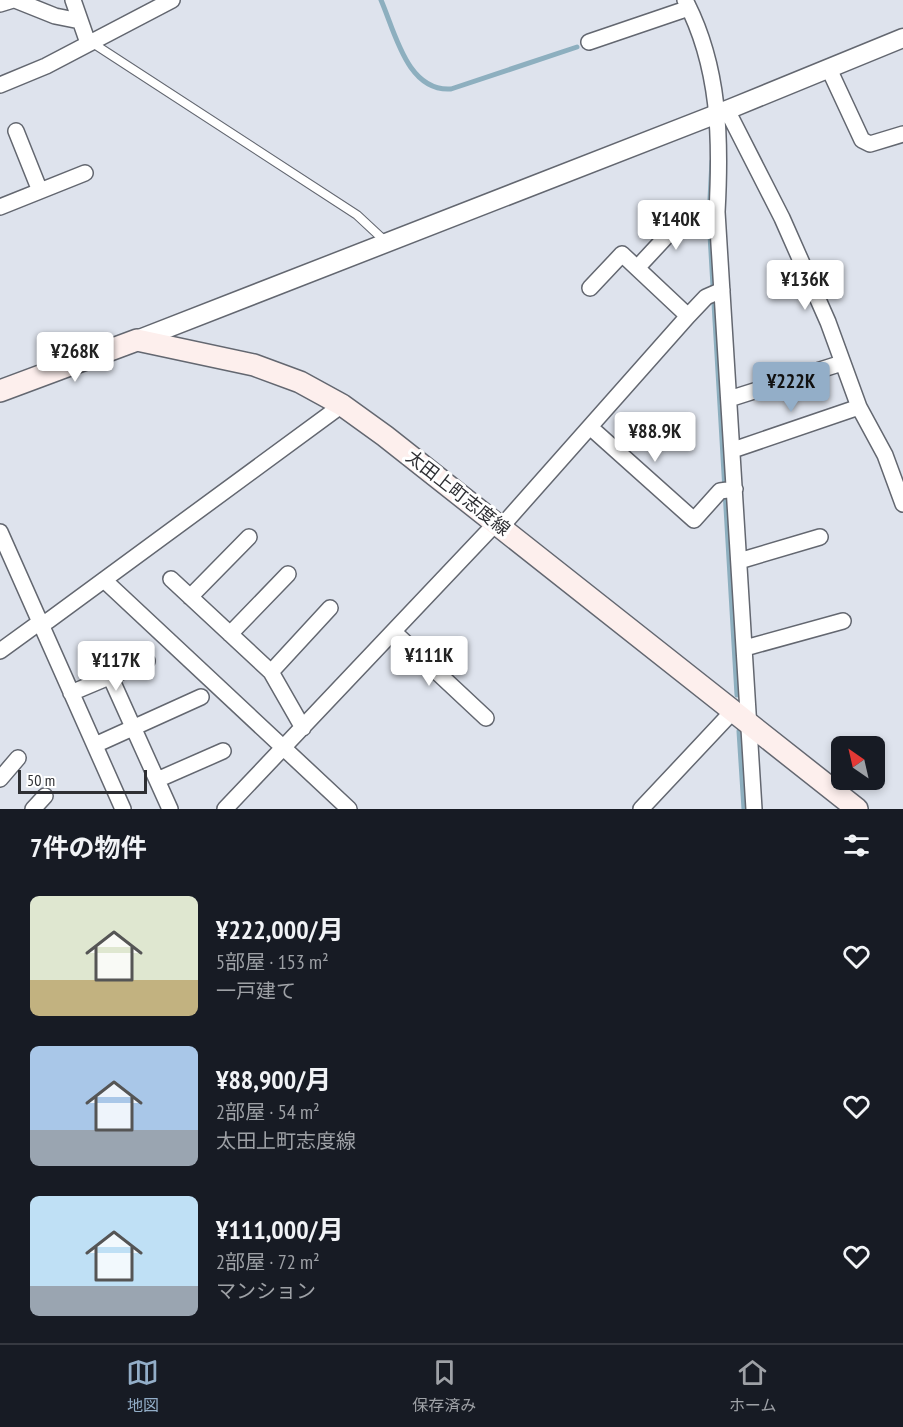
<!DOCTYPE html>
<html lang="ja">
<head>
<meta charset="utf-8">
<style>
	body { margin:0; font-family:"PT Sans Narrow","Noto Sans JP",sans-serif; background:#20242c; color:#f1f3f6; height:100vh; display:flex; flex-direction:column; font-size:22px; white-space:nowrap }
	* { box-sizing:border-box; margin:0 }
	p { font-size:20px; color:#9ea1a6 }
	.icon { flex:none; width:33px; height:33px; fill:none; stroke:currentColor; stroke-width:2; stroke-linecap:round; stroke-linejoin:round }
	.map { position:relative; height:809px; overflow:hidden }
	.drawer { display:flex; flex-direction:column; background:#171b24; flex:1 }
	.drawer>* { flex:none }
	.needle { width:39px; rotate:326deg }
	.fabs { position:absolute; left:831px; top:736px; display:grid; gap:12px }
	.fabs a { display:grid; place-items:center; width:54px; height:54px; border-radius:9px; background:#171b24; box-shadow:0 3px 9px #0003; font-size:30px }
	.scale { position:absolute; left:18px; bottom:15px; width:129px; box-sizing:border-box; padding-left:6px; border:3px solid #2e2f33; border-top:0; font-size:16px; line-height:21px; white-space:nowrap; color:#2e2f33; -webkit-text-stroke:4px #fff; paint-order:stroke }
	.price { position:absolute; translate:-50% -51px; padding:0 14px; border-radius:6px; background:#fff; color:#222; font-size:20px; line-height:39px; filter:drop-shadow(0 2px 3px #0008) }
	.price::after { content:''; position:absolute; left:50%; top:36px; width:18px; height:14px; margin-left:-9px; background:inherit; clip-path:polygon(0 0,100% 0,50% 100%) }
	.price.on { background:#93aec8; color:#111 }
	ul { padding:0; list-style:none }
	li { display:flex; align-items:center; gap:18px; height:150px; padding:0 30px }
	li span { display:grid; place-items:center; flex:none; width:168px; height:120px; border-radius:9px; color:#555 }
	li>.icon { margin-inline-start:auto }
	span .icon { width:72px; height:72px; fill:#fffc; stroke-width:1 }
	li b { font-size:26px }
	h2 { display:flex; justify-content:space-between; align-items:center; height:72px; padding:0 30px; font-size:26px }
	.tabs { display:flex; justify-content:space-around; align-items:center; height:84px; border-top:2px solid #363941; background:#171b24; font-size:16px; color:#9ea1a6 }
	.tabs a { display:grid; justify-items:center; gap:3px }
	.tabs .on { color:#93aec8 }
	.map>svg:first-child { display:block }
</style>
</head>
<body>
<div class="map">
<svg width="903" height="809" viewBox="0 0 903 809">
	<rect width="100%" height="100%" fill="#dee3ed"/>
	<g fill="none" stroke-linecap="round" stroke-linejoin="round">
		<path stroke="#8dafbf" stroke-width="5" d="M381 0C395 32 407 92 451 89L577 47
			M712 161 709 218 737 695
			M739 731 744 809"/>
		<g stroke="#636770" stroke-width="10">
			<path id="service" d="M91 42 357 215 386 242"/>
		</g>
		<g stroke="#636770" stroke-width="18">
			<path id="minor" d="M15 0 55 16 80 21
				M73 0 88 43
				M685 0C720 67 721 139 717 212L754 809
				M0 4 13 0
				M589 42 689 8
				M829 69 862 140 870 144 903 134
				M0 85 46 66 172 0
				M727 110 782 218 828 322 859 407 885 455 903 504
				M16 131 40 191
				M0 207 85 173
				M637 268 691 210
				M590 288 622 254 688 316 706 297 722 290
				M729 399 842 363
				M590 427 694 520 720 491 735 489
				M733 450 859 407
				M501 527 688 316
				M0 532 123 809
				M739 561 820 537
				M171 579 271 672 303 728
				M104 580 349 809
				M190 597 249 537
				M394 632 486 718
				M230 634 288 574
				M745 648 843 621
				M0 651 40 622 48 621 342 405
				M271 672 330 608
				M110 676 170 809
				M71 693 147 661
				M95 745 201 697
				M0 779 18 758
				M157 780 223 751
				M33 809 45 796
				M225 809 496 523
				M641 809 733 711"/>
		</g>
		<g stroke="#636770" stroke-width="21">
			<path id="tertiary" d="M137 340 727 110 903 38"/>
		</g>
		<g stroke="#636770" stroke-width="24">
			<path id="secondary" d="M0 391 137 340 254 365 300 382 342 405 385 436 857 809"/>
		</g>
		<use href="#service" stroke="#fff" stroke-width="8"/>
		<use href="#minor" stroke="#fff" stroke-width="15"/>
		<use href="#tertiary" stroke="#fff" stroke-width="18"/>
		<use href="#secondary" stroke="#fdefed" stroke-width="21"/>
	</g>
	<g text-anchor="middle" stroke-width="6" stroke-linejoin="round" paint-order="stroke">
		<g font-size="18" fill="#2e2f33" stroke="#fff">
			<text transform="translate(458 493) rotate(38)" y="6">太田上町志度線</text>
		</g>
	</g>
</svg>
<div class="fabs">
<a><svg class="needle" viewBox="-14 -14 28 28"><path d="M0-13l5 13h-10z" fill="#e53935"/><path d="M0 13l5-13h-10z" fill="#9ea1a6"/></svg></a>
</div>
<div class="scale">50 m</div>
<b class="price" style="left:676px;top:251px">¥140K</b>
<b class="price" style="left:805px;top:311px">¥136K</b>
<b class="price" style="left:75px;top:383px">¥268K</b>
<b class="price on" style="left:791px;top:413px">¥222K</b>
<b class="price" style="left:655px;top:463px">¥88.9K</b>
<b class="price" style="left:429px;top:687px">¥111K</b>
<b class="price" style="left:116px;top:692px">¥117K</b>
</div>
<section class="drawer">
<h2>7件の物件<svg class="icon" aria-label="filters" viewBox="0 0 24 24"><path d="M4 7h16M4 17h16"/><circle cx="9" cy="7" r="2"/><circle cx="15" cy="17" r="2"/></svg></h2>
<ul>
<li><span style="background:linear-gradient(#dfe7d0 70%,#c2b280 0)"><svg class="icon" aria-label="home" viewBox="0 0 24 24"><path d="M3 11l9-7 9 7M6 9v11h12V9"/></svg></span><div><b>¥222,000/月</b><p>5部屋 · 153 m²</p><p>一戸建て</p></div><svg class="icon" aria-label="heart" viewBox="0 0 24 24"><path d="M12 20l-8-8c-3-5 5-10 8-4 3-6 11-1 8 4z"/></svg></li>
<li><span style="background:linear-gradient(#a9c7e8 70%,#9aa5b1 0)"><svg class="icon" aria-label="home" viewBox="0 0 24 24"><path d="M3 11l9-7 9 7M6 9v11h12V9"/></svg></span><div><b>¥88,900/月</b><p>2部屋 · 54 m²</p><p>太田上町志度線</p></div><svg class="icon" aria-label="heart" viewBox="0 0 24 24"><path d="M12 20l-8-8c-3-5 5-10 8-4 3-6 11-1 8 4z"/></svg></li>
<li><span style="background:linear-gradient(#bfe0f5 75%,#9aa5b1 0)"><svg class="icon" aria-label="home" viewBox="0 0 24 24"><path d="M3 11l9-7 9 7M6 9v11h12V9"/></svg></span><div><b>¥111,000/月</b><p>2部屋 · 72 m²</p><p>マンション</p></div><svg class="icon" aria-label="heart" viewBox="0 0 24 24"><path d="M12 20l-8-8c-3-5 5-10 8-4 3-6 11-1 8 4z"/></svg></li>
</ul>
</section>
<nav class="tabs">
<a class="on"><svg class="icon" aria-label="map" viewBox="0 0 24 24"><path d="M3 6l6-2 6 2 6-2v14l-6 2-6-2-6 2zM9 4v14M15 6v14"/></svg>地図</a>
<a><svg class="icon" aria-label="saved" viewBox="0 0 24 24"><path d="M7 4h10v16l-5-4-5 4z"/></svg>保存済み</a>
<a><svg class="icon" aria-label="home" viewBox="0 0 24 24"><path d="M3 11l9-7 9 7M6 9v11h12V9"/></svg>ホーム</a>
</nav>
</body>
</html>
